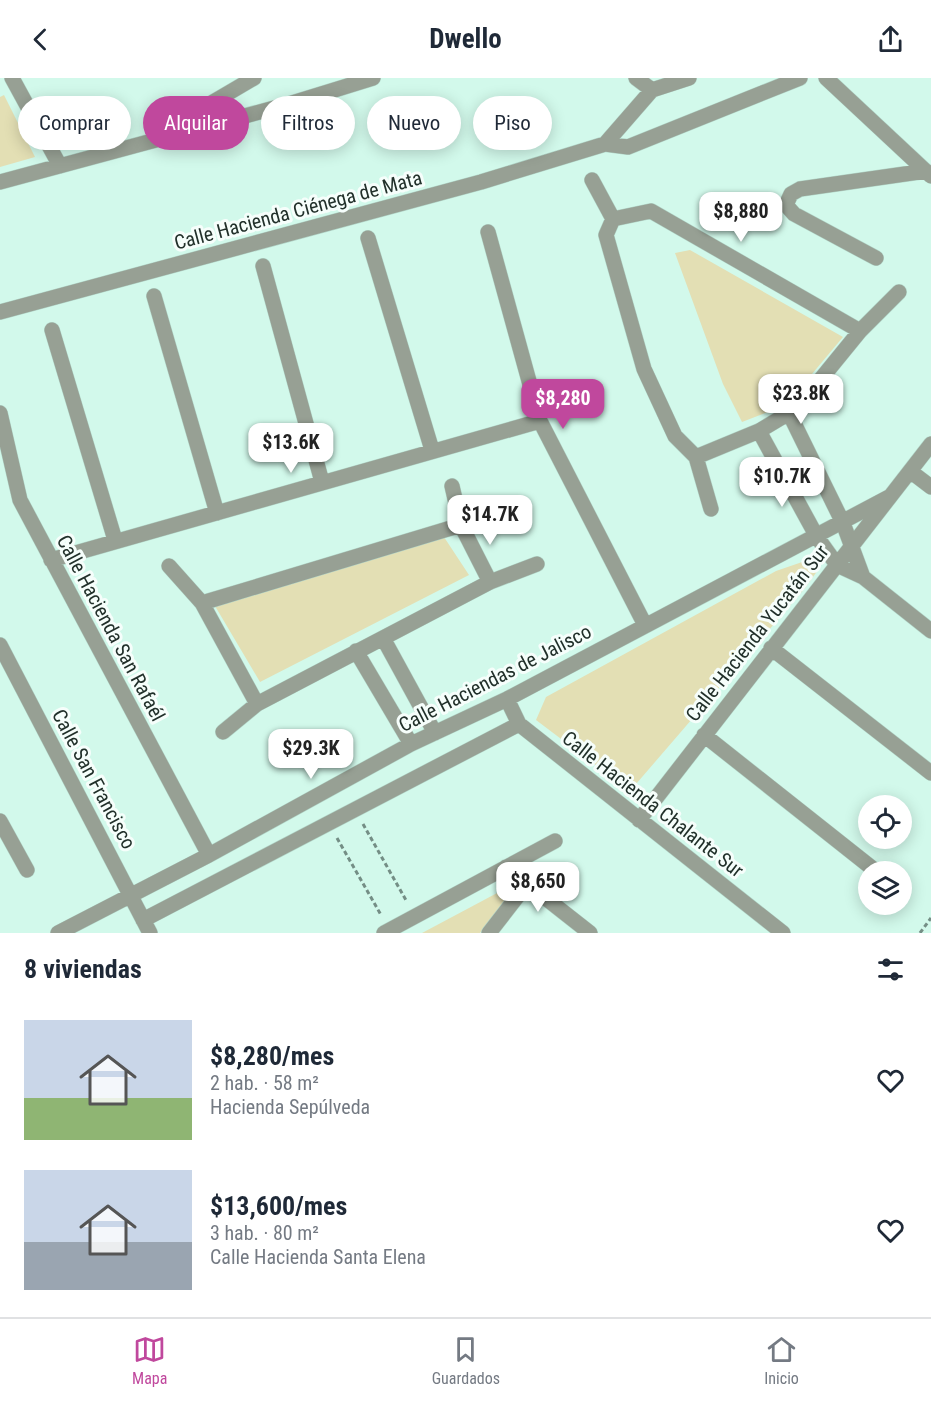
<!DOCTYPE html>
<html lang="es">
<head>
<meta charset="utf-8">
<style>
	body { margin:0; font-family:"Roboto Condensed",sans-serif; background:#f6f6f7; color:#1f2937; height:100vh; display:flex; flex-direction:column; font-size:22px; white-space:nowrap }
	* { box-sizing:border-box; margin:0 }
	p { font-size:20px; color:#747a83 }
	.icon { flex:none; width:33px; height:33px; fill:none; stroke:currentColor; stroke-width:2; stroke-linecap:round; stroke-linejoin:round }
	.map { position:relative; height:855px; overflow:hidden }
	.details { display:flex; flex-direction:column; background:#fff; flex:1 }
	.details>* { flex:none }
	.banner { position:absolute; left:18px; top:18px; width:600px; height:54px; display:flex; gap:12px }
	.controls { position:absolute; left:858px; top:717px; display:grid; gap:12px }
	.controls a { display:grid; place-items:center; width:54px; height:54px; border-radius:50%; background:#fff; box-shadow:0 3px 15px #0003; font-size:30px }
	.price { position:absolute; translate:-50% -51px; padding:0 14px; border-radius:12px; background:#fff; color:#222; font-size:20px; line-height:39px; filter:drop-shadow(0 2px 3px #0008) }
	.price::after { content:''; position:absolute; left:50%; top:36px; width:18px; height:14px; margin-left:-9px; background:inherit; clip-path:polygon(0 0,100% 0,50% 100%) }
	.price.current { background:#c0489d; color:#fff }
	ul { padding:0; list-style:none }
	li { display:flex; align-items:center; gap:18px; height:150px; padding:0 24px }
	li span { display:grid; place-items:center; flex:none; width:168px; height:120px; border-radius:0px; color:#555 }
	li>.icon { margin-inline-start:auto }
	span .icon { width:72px; height:72px; fill:#fffc; stroke-width:1 }
	li b { font-size:26px }
	h2 { display:flex; justify-content:space-between; align-items:center; height:72px; padding:0 24px; font-size:26px }
	.pill { padding:0 21px; border-radius:27px; background:#fff; box-shadow:0 3px 15px #0003; font-size:21px; line-height:54px }
	.pill.current { background:#c0489d; color:#fff }
	header { display:flex; justify-content:space-between; align-items:center; height:78px; padding:0 24px; background:#fff; font-size:27px; font-weight:700 }
	.dock { display:flex; justify-content:space-around; align-items:center; height:84px; border-top:2px solid #e0e1e3; background:#fff; font-size:16px; color:#747a83 }
	.dock a { display:grid; justify-items:center; gap:3px }
	.dock .current { color:#c0489d }
	.map>svg:first-child { display:block }
</style>
</head>
<body>
<header><svg class="icon" aria-label="back" viewBox="0 0 24 24"><path d="M15 5l-7 7 7 7"/></svg>Dwello<svg class="icon" aria-label="share" viewBox="0 0 24 24"><path d="M12 15V3M7 8l5-5 5 5M5 13v7h14v-7"/></svg></header>
<div class="map">
<svg width="931" height="855" viewBox="0 0 931 855">
	<rect width="100%" height="100%" fill="#d2f9eb"/>
	<path fill="#e3dfb4" d="M4 17 35 79 0 89V19Z
		M690 172 843 259 786 327 742 344 723 306 675 175Z
		M444 459 469 497 260 604 215 528Z
		M808 482 818 492 805 510 630 713 536 642 546 619 776 493Z
		M499 814 509 819 480 855H422Z"/>
	<g fill="none" stroke-linecap="round" stroke-linejoin="round">
		<g stroke="#b2d5c8" stroke-width="16">
			<path id="street" d="M12 0 60 88
				M636 0 652 12
				M826 0 931 98
				M157 57 254 0
				M605 66 652 12 689 0
				M592 102 613 141
				M0 104 289 26 373 0
				M488 154 540 343 645 547
				M368 160 432 372
				M876 180 794 136 786 127 791 116 800 111 926 93
				M263 188 322 404
				M154 218 217 435
				M0 234 481 104 605 66 628 69 800 0
				M52 252 115 462
				M0 335 20 422 209 777
				M789 335 843 445 863 499
				M759 353 817 459 837 487 863 499 931 553
				M696 379 759 353 789 335 807 318 860 253 899 214
				M910 393 931 409
				M452 408 461 447 490 504
				M711 431 696 379 675 358 644 291 606 157 613 141 651 133 860 253
				M51 482 540 343
				M169 488 202 525
				M383 560 435 655
				M0 567 150 855
				M771 570 931 695
				M356 573 411 666
				M507 621 519 646 783 855
				M257 626 202 525 461 447
				M223 654 257 626 490 504 537 486
				M704 657 877 794
				M639 742 931 366
				M0 743 27 792
				M506 789 590 855
				M143 842 519 646
				M58 855 209 777 411 666 507 621 889 419
				M384 855 555 763
				M489 855 527 806"/>
		</g>
		<path stroke="#748e85" stroke-width="3" stroke-dasharray="4.5 3" stroke-linecap="butt" d="M363 746 407 824
			M337 760 381 837
			M920 855 931 840"/>
		<use href="#street" stroke="#97a094" stroke-width="15"/>
	</g>
	<g text-anchor="middle" stroke-width="6" stroke-linejoin="round" paint-order="stroke">
		<g font-size="20" fill="#21302a" stroke="#f6fefb">
			<text transform="translate(298 132) rotate(-15)" y="7">Calle Hacienda Ciénega de Mata</text>
			<text transform="translate(111 550) rotate(62)" y="7">Calle Hacienda San Rafaél</text>
			<text transform="translate(757 555) rotate(-52)" y="7">Calle Hacienda Yucatán Sur</text>
			<text transform="translate(495 600) rotate(-27)" y="7">Calle Haciendas de Jalisco</text>
			<text transform="translate(94 701) rotate(62)" y="7">Calle San Francisco</text>
			<text transform="translate(653 726) rotate(38)" y="7">Calle Hacienda Chalante Sur</text>
		</g>
	</g>
</svg>
<div class="controls">
<a><svg class="icon" aria-label="locate" viewBox="0 0 24 24"><circle cx="12" cy="12" r="6"/><path d="M12 2v4M12 18v4M2 12h4M18 12h4"/></svg></a>
<a><svg class="icon" aria-label="layers" viewBox="0 0 24 24"><path d="M12 4l9 5-9 5-9-5zM3 14l9 5 9-5"/></svg></a>
</div>
<b class="price" style="left:741px;top:165px">$8,880</b>
<b class="price" style="left:801px;top:347px">$23.8K</b>
<b class="price current" style="left:563px;top:352px">$8,280</b>
<b class="price" style="left:291px;top:396px">$13.6K</b>
<b class="price" style="left:782px;top:430px">$10.7K</b>
<b class="price" style="left:490px;top:468px">$14.7K</b>
<b class="price" style="left:311px;top:702px">$29.3K</b>
<b class="price" style="left:538px;top:835px">$8,650</b>
<div class="banner">
<a class="pill">Comprar</a>
<a class="pill current">Alquilar</a>
<a class="pill">Filtros</a>
<a class="pill">Nuevo</a>
<a class="pill">Piso</a>
</div>
</div>
<section class="details">
<h2>8 viviendas<svg class="icon" aria-label="filters" viewBox="0 0 24 24"><path d="M4 7h16M4 17h16"/><circle cx="9" cy="7" r="2"/><circle cx="15" cy="17" r="2"/></svg></h2>
<ul>
<li><span style="background:linear-gradient(#c9d6e8 65%,#8fb573 0)"><svg class="icon" aria-label="home" viewBox="0 0 24 24"><path d="M3 11l9-7 9 7M6 9v11h12V9"/></svg></span><div><b>$8,280/mes</b><p>2 hab. · 58 m²</p><p>Hacienda Sepúlveda</p></div><svg class="icon" aria-label="heart" viewBox="0 0 24 24"><path d="M12 20l-8-8c-3-5 5-10 8-4 3-6 11-1 8 4z"/></svg></li>
<li><span style="background:linear-gradient(#c9d6e8 60%,#9aa5b1 0)"><svg class="icon" aria-label="home" viewBox="0 0 24 24"><path d="M3 11l9-7 9 7M6 9v11h12V9"/></svg></span><div><b>$13,600/mes</b><p>3 hab. · 80 m²</p><p>Calle Hacienda Santa Elena</p></div><svg class="icon" aria-label="heart" viewBox="0 0 24 24"><path d="M12 20l-8-8c-3-5 5-10 8-4 3-6 11-1 8 4z"/></svg></li>
</ul>
</section>
<nav class="dock">
<a class="current"><svg class="icon" aria-label="map" viewBox="0 0 24 24"><path d="M3 6l6-2 6 2 6-2v14l-6 2-6-2-6 2zM9 4v14M15 6v14"/></svg>Mapa</a>
<a><svg class="icon" aria-label="saved" viewBox="0 0 24 24"><path d="M7 4h10v16l-5-4-5 4z"/></svg>Guardados</a>
<a><svg class="icon" aria-label="home" viewBox="0 0 24 24"><path d="M3 11l9-7 9 7M6 9v11h12V9"/></svg>Inicio</a>
</nav>
</body>
</html>
